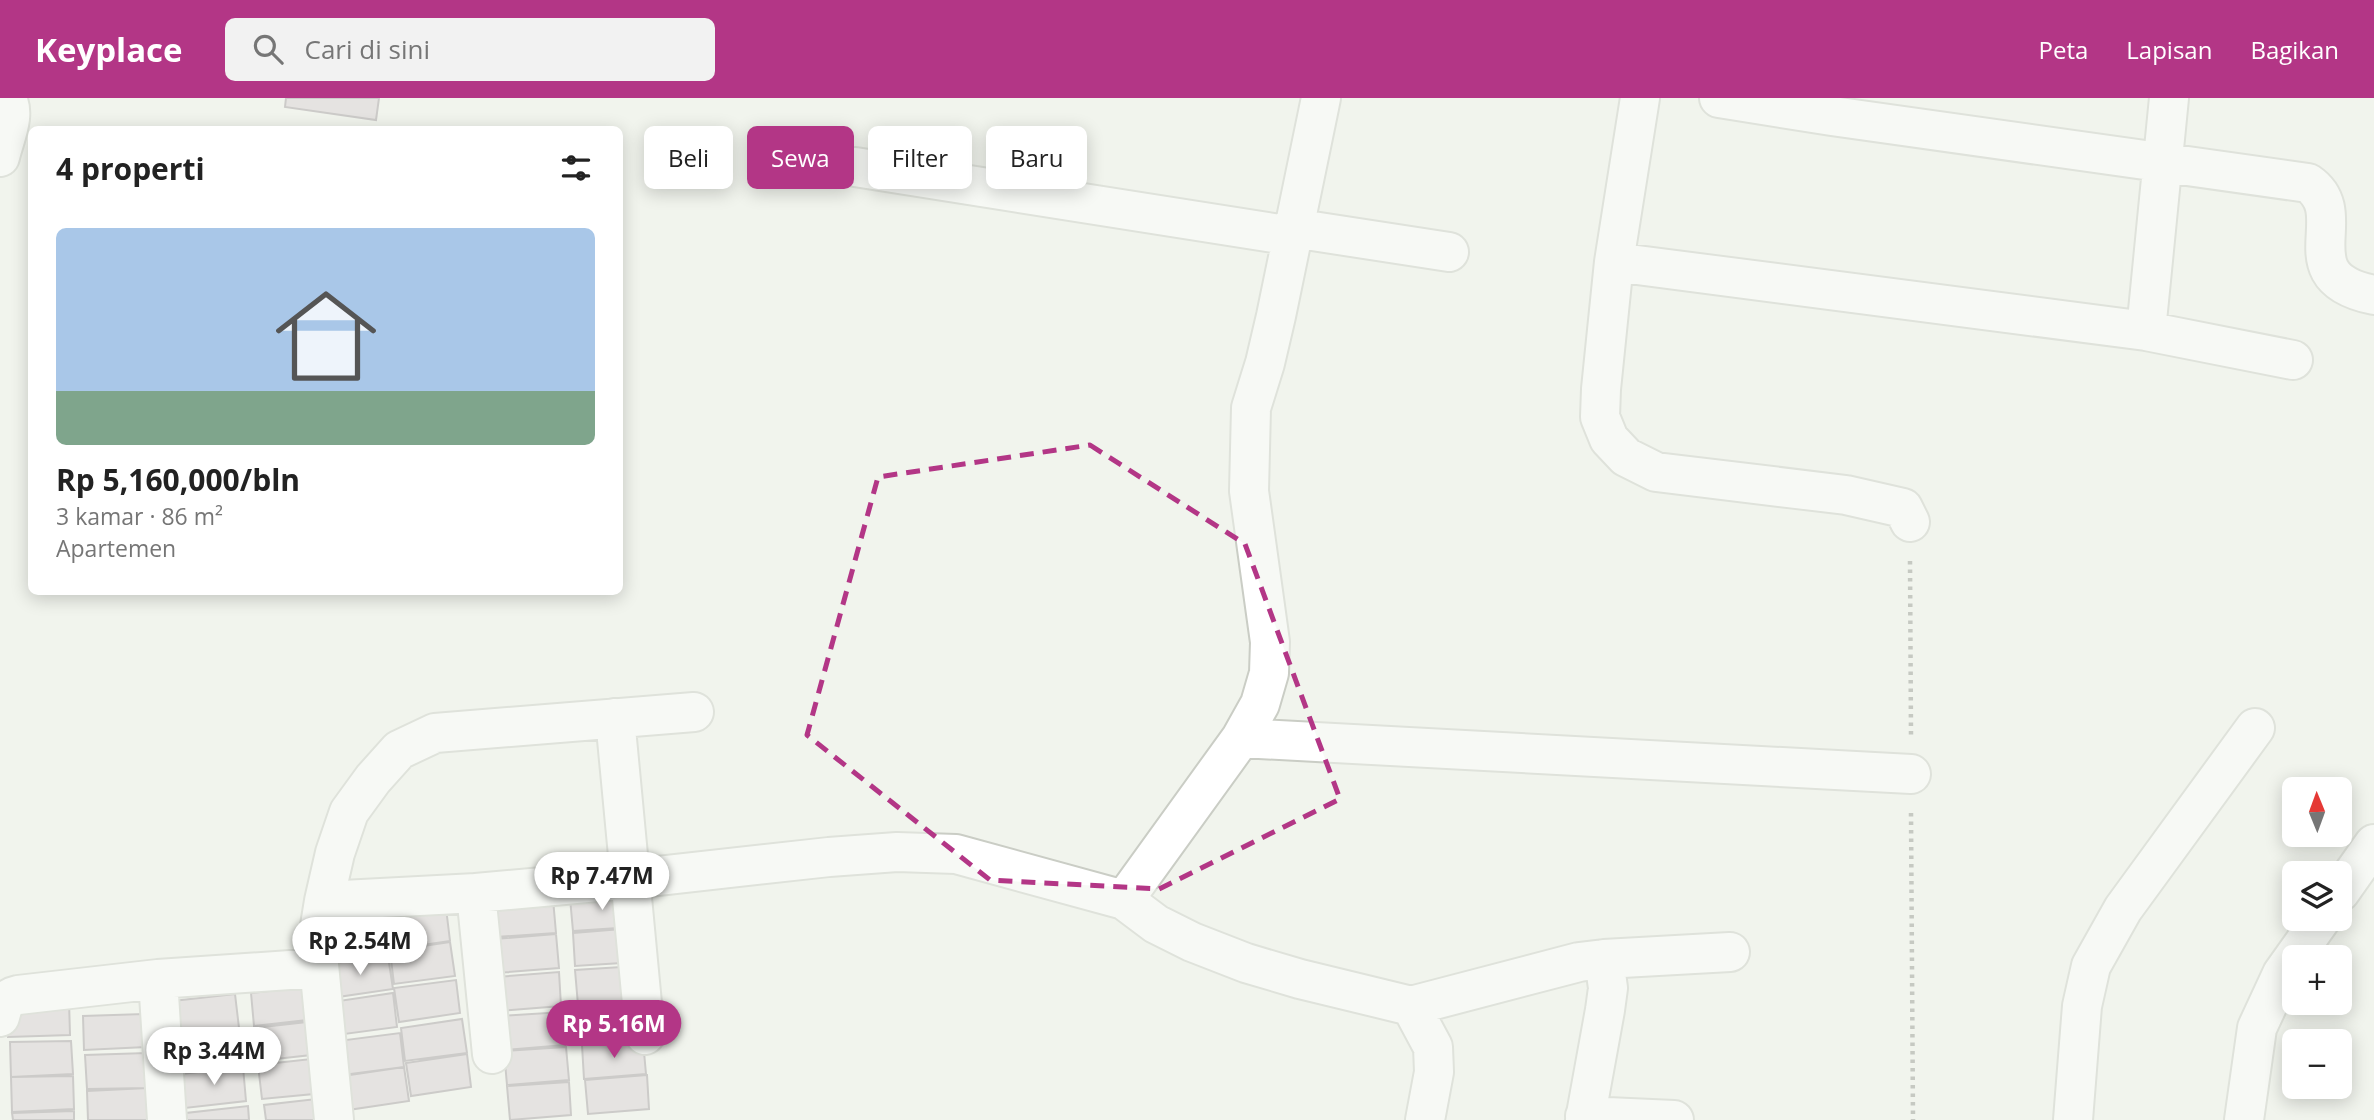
<!DOCTYPE html>
<html lang="id">
<head>
<meta charset="utf-8">
<style>
	body { margin:0; font-family:"Open Sans",sans-serif; background:#f2f2f2; color:#222; height:100vh; display:flex; flex-direction:column; font-size:26px; white-space:nowrap }
	* { box-sizing:border-box; margin:0 }
	p { font-size:23px; color:#767676 }
	.icon { flex:none; width:38px; height:38px; fill:none; stroke:currentColor; stroke-width:2; stroke-linecap:round; stroke-linejoin:round }
	.map { position:relative; flex:1; overflow:hidden }
	.panel { position:absolute; left:28px; top:28px; width:595px; height:469px; display:flex; flex-direction:column; background:#fff; border-radius:10px; box-shadow:0 4px 18px #0003 }
	.panel>* { flex:none }
	.top-card { position:absolute; left:644px; top:28px; width:665px; height:63px; display:flex; gap:14px }
	.needle { width:46px; rotate:359deg }
	.fabs { position:absolute; left:2282px; top:679px; display:grid; gap:14px }
	.fabs a { display:grid; place-items:center; width:70px; height:70px; border-radius:10px; background:#fff; box-shadow:0 4px 18px #0003; font-size:35px }
	.price { position:absolute; translate:-50% -60px; padding:0 16px; border-radius:24px; background:#fff; color:#222; font-size:23px; line-height:46px; filter:drop-shadow(0 2px 4px #0008) }
	.price::after { content:''; position:absolute; left:50%; top:42px; width:21px; height:16px; margin-left:-10px; background:inherit; clip-path:polygon(0 0,100% 0,50% 100%) }
	.price.on { background:#b33686; color:#fff }
	ul { padding:0; list-style:none }
	li { display:grid; align-content:center; gap:14px; height:371px; padding:0 28px }
	li span { display:grid; place-items:center; height:217px; border-radius:10px; color:#555 }
	li>.icon { margin-inline-start:auto }
	span .icon { width:126px; height:126px; fill:#fffc; stroke-width:1 }
	li b { font-size:30px }
	h2 { display:flex; justify-content:space-between; align-items:center; height:84px; padding:0 28px; font-size:30px }
	.chip { padding:0 24px; border-radius:10px; background:#fff; box-shadow:0 4px 18px #0003; font-size:24px; line-height:63px }
	.chip.on { background:#b33686; color:#fff }
	header { display:flex; align-items:center; gap:42px; box-sizing:border-box; height:98px; padding:0 35px; background:#b33686; color:#fff }
	header strong { font-size:33px }
	nav { display:flex; gap:38px; margin-inline-start:auto; font-size:24px }
	.search { width:490px; height:63px; background:#f2f2f2; display:flex; align-items:center; gap:18px; box-sizing:border-box; padding:0 24px; border-radius:10px; color:#767676; font-size:26px }
	.map>svg:first-child { display:block }
</style>
</head>
<body>
<header>
<strong>Keyplace</strong>
<div class="search"><svg class="icon" aria-label="search" viewBox="0 0 24 24"><circle cx="10" cy="10" r="6"/><path d="M15 15l6 6"/></svg>Cari di sini</div>
<nav><a>Peta</a><a>Lapisan</a><a>Bagikan</a></nav>
</header>
<div class="map">
<svg width="2374" height="1022" viewBox="0 0 2374 1022">
	<rect width="100%" height="100%" fill="#f1f4ed"/>
	<path fill="#d8cfd3" stroke="#a1999d" stroke-width="2" d="M286 0H379L376 22 285 9Z
		M631 795 633 829 573 833 570 800Z
		M553 801 556 835 495 839 492 806Z
		M446 810 450 843 389 852 384 818Z
		M383 823 388 856 327 865 322 832Z
		M634 830 637 864 575 868 573 835Z
		M556 836 559 870 497 875 495 841Z
		M450 844 455 878 394 886 390 853Z
		M388 858 393 891 331 900 327 866Z
		M637 868 639 902 578 907 575 872Z
		M559 874 561 908 500 913 497 879Z
		M456 882 460 915 399 924 394 890Z
		M312 888 316 921 254 928 251 895Z
		M393 895 397 929 337 937 332 904Z
		M235 896 239 930 177 937 173 903Z
		M69 903 70 937 8 939V905Z
		M641 907 643 941 582 946 579 912Z
		M563 914 565 947 504 952 501 918Z
		M144 916 146 949 84 952 83 918Z
		M462 921 467 955 405 963 401 930Z
		M316 923 320 956 258 963 254 930Z
		M239 931 242 965 181 972 177 938Z
		M400 935 404 969 343 977 338 943Z
		M71 943 73 976 11 979 10 944Z
		M643 943 646 976 584 981 582 947Z
		M566 949 569 982 507 987 504 953Z
		M147 955 148 990 87 991 85 957Z
		M467 956 471 989 411 998 406 965Z
		M320 960 324 995 262 1001 258 967Z
		M243 969 246 1003 185 1010 181 976Z
		M404 969 409 1003 348 1012 343 978Z
		M647 977 649 1011 588 1016 585 982Z
		M73 978 74 1011 12 1014 11 979Z
		M569 984 571 1017 510 1022 507 988Z
		M148 990 149 1022H88L87 993Z
		M325 1000 328 1022H266L264 1007Z
		M248 1008 249 1022H187L186 1015Z
		M74 1013V1022H13L12 1015Z"/>
	<g fill="none" stroke-linecap="round" stroke-linejoin="round">
		<g stroke="#cacdc5" stroke-width="42">
			<path id="minor" d="M1640 0 1614 164 1601 291 1600 319 1609 341 1626 359 1656 374 1846 397 1903 410 1910 424
				M1719 0 1832 18 2308 85C2355 117 2285 179 2374 197
				M0 59C4 41 17 15 6 0
				M855 69 1292 138
				M1293 130 1449 154
				M1614 164 2146 233 2293 262
				M2146 233 2169 0
				M615 620 645 937
				M1241 640 1911 676
				M2340 794 2374 746
				M476 795 492 956
				M1124 802 1241 640 1260 606 1269 575 1270 544 1249 393 1251 310 1265 265 1276 218 1321 0
				M324 803 335 755 349 714 373 681 399 652 435 635 694 614
				M1604 861 1730 854
				M158 881 167 1022
				M1411 908 1579 864 1604 861 1608 890 1605 912 1585 1022
				M0 919C3 907 5 900 18 897L158 881 319 870
				M1585 1018 1674 1022
				M334 1022 317 846 324 803 476 795 631 781 829 759 897 754 956 756 1124 802 1156 826 1192 844 1246 865 1300 881 1411 908 1433 949 1434 974 1425 1022
				M2073 1022 2082 908 2091 868 2123 811 2255 630
				M2244 1022 2257 930 2282 876 2321 821"/>
		</g>
		<path stroke="#92948f" stroke-width="4.5" stroke-dasharray="3.5 5" stroke-linecap="butt" d="M1910 463 1911 637
			M1911 715 1913 1022"/>
		<use href="#minor" stroke="#fff" stroke-width="38"/>
	</g>
	<path d="M0 0H2374V1022H0ZM1090 347 1245 446 1340 701 1159 791 990 782 807 637 878 379Z" fill="#f1f4ed" fill-opacity=".55" fill-rule="evenodd"/>
	<path fill="none" stroke="#b33686" stroke-width="5" stroke-dasharray="14 9" stroke-linejoin="round" d="M1090 347 1245 446 1340 701 1159 791 990 782 807 637 878 379Z"/>
</svg>
<div class="fabs">
<a><svg class="needle" viewBox="-14 -14 28 28"><path d="M0-13l5 13h-10z" fill="#e53935"/><path d="M0 13l5-13h-10z" fill="#767676"/></svg></a>
<a><svg class="icon" aria-label="layers" viewBox="0 0 24 24"><path d="M12 4l9 5-9 5-9-5zM3 14l9 5 9-5"/></svg></a>
<a>+</a>
<a>−</a>
</div>
<b class="price" style="left:602px;top:814px">Rp 7.47M</b>
<b class="price" style="left:360px;top:879px">Rp 2.54M</b>
<b class="price on" style="left:614px;top:962px">Rp 5.16M</b>
<b class="price" style="left:214px;top:989px">Rp 3.44M</b>
<div class="top-card">
<a class="chip">Beli</a>
<a class="chip on">Sewa</a>
<a class="chip">Filter</a>
<a class="chip">Baru</a>
</div>
<section class="panel">
<h2>4 properti<svg class="icon" aria-label="filters" viewBox="0 0 24 24"><path d="M4 7h16M4 17h16"/><circle cx="9" cy="7" r="2"/><circle cx="15" cy="17" r="2"/></svg></h2>
<ul>
<li><span style="background:linear-gradient(#a9c7e8 75%,#7fa58c 0)"><svg class="icon" aria-label="home" viewBox="0 0 24 24"><path d="M3 11l9-7 9 7M6 9v11h12V9"/></svg></span><div><b>Rp 5,160,000/bln</b><p>3 kamar · 86 m²</p><p>Apartemen</p></div></li>
</ul>
</section>
</div>
</body>
</html>
